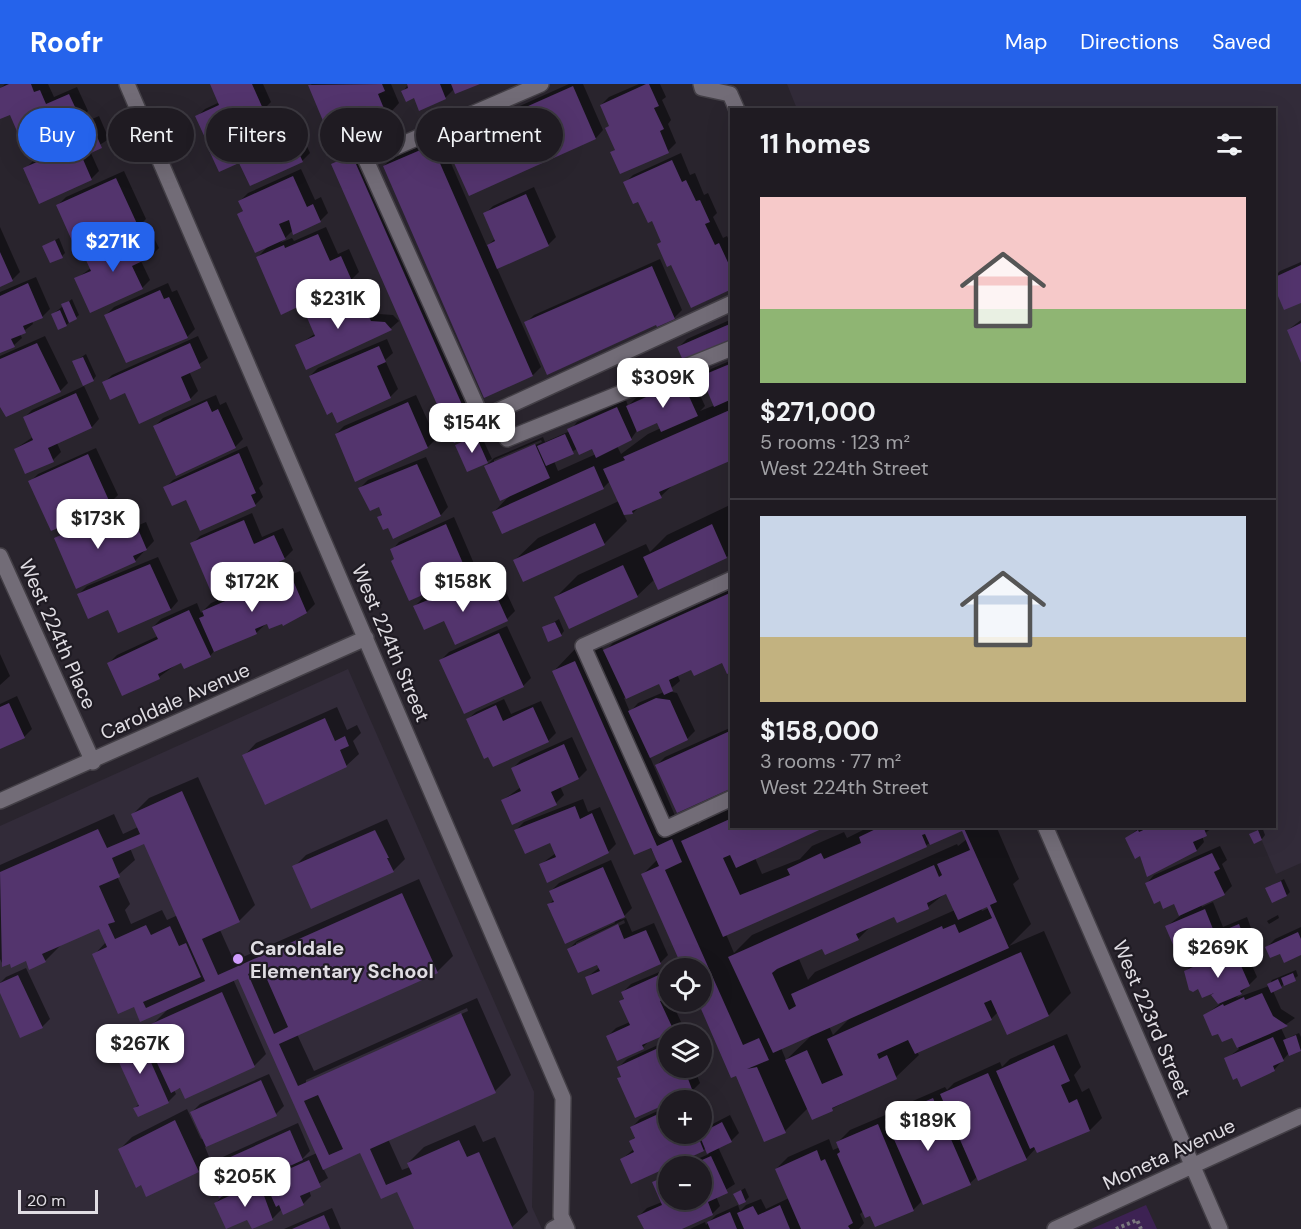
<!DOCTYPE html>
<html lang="en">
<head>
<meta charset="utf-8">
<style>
	body { margin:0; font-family:"DM Sans",sans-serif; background:#27242a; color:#f1f3f6; height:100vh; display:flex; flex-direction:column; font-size:22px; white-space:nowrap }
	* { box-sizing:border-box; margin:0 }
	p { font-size:20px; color:#a1a1a5 }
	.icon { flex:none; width:33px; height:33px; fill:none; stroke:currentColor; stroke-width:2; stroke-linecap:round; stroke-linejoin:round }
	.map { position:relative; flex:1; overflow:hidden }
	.details { position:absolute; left:730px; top:24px; width:546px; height:720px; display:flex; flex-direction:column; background:#1f1b22; border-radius:0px; box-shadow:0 6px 24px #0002,0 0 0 2px #3c3940 }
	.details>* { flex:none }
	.guide { position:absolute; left:18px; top:24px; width:570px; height:54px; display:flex; gap:12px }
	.controls { position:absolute; left:658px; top:874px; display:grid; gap:12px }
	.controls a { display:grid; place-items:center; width:54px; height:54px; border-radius:50%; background:#1f1b22; box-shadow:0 6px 24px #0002,0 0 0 2px #3c3940; font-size:30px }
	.scale { position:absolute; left:18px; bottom:15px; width:80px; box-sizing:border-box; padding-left:6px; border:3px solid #e0dde3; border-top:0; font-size:16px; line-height:21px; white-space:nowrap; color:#e0dde3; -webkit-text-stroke:4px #1f1b23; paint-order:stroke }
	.price { position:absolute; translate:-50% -51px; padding:0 14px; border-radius:12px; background:#fff; color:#222; font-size:20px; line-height:39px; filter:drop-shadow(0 2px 3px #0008) }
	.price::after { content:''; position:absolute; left:50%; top:36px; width:18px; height:14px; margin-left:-9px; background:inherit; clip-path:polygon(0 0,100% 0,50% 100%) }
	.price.current { background:#2563eb; color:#fff }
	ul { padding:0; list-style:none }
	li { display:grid; align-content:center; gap:12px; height:318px; padding:0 30px }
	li+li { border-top:2px solid #3c3940 }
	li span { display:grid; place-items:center; height:186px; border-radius:0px; color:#555 }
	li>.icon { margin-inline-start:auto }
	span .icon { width:108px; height:108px; fill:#fffc; stroke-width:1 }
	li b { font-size:26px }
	h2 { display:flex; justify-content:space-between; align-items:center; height:72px; padding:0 30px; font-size:26px }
	.tag { padding:0 21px; border-radius:27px; background:#1f1b22; box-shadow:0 6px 24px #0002,0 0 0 2px #3c3940; font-size:21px; line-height:54px }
	.tag.current { background:#2563eb; color:#fff }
	header { display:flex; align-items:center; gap:36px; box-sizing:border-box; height:84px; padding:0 30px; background:#2563eb; color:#fff }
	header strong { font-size:28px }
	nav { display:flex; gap:33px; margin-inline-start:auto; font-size:21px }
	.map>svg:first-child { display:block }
</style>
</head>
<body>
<header>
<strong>Roofr</strong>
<nav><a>Map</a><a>Directions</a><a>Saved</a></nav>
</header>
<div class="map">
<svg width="1301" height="1145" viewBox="0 0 1301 1145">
	<rect width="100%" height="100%" fill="#29242d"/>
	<path fill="#322b39" d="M787 0H1301V779L1276 790 1256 743 1275 742V26L797 25Z
		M348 585 534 1008 532 1123 542 1145H0V742Z"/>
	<path fill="#3d2253" d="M1146 1121 1157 1145H1091Z"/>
	<path fill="#0007" fill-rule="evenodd" d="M5 0H48L54 13 77 3 88 27 80 35 10 29 0 33V5Z
		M212 0H263L271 18 263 26 241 35 234 44 197 33 205 25 220 18Z
		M311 0H391L399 19 383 37 355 44 345 53Z
		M408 0H476L455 4 446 13 419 25 414 12 403 8Z
		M569 0H583L603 46 596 54 447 59 455 51Z
		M639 0H660L666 13 662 16 671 36 668 40 676 59 668 67 612 69 616 65 610 41 601 21 609 13Z
		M99 32 109 55 90 67 99 87 91 95 25 85 33 77 59 65 55 56 63 48Z
		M265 33 267 37 272 35 276 45 295 36 310 69 302 77H240L209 63 217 55Z
		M440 54 487 162 496 154 485 130 493 122 534 103 556 153 548 161 497 184 541 283 533 291 485 312 384 82 392 74Z
		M360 64 482 341 474 349 333 81 341 73Z
		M681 69 690 91 695 89 704 111 708 109 717 129 713 133 723 154 727 152 732 162V203L662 157 653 135 625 99 633 91Z
		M301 85 315 116 321 113 328 129 320 137 293 146 280 159 292 154 294 157 326 143 338 170 349 165 359 188 351 196 258 173 269 161 239 130 244 126 240 117 248 109Z
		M124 87 146 135 139 142 58 121 66 113Z
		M148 142 159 164 152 171 140 146Z
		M0 143 20 188 12 196 0 201Z
		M138 147 149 171H152L141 177 150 196 142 204 76 195 91 184 87 174 95 166Z
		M59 154 65 169 62 172 44 162Z
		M660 175 682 226 674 234 657 239H526L534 231Z
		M1301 178V217L1275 202V192L1280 187Z
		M36 193 50 225 42 233 32 237 33 240 20 250 22 254 14 261 0 267V208Z
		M168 199 172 208 177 206 195 245 187 253 106 231 114 223Z
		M365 199 379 230 393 231 399 237 391 244 307 284 297 262 316 249 307 229 315 221Z
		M72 215 79 231 66 241 53 230Z
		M732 235V256L679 263 687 255Z
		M1301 236V275L1288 246Z
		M45 252 68 299 60 307 0 321V272Z
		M198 252 208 274 189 287 198 307 190 315 126 307 104 299 112 291Z
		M387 255 393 269 385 276 398 305 390 313 310 292 318 284Z
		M86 270 96 292 93 296 74 278Z
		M732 276V374L674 400 661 412 640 422 633 429H623L627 437 604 460 515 476 538 454 619 417 610 397 603 404 503 448 494 428 510 411 486 382 494 374 543 353 545 358 570 347 577 338 626 316 628 322 636 314 691 291 705 322 700 327 715 321 703 293 711 285ZM658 337 661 344 648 350 621 370 617 362 631 355 638 345ZM541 356 542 358 494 380V376ZM593 363 596 370 558 387 554 377 577 365Z
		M84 302 99 335 92 343 57 359 61 368 53 376 26 388 15 365 33 353 24 334 32 326Z
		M216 311 220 321 226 318 243 355 235 363 155 342 163 334Z
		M416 311 436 355 428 363 336 350 344 342Z
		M480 349 492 375 467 386 456 362Z
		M247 362 263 400 259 404 263 413 255 421 187 414 165 404 173 396Z
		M96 364 118 411 110 419 30 398 38 390Z
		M426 373 448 423 441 431 389 442 379 433 383 429 380 421 360 404 368 396Z
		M732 420V467L727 473 658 504 655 495 637 512 556 513 578 491 646 460 650 468 667 451Z
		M122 421 132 444 146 438 154 457 135 477 56 455 64 447Z
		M252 429 262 453 283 444 293 466 285 474 260 485 254 490 192 460 200 452Z
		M454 433 475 482 467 489 410 515 392 466 399 458Z
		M158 473 178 517 171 525 119 547 109 524 79 510 87 502Z
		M300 487 315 520 307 528 283 540 268 538 256 549 215 566 210 572 181 577 159 593 109 579 117 571 158 552 153 543 161 535 197 519 201 529 211 519 237 508 245 499 264 491 268 501Z
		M476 493 481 504 500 495 515 527 507 535H445L415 522 423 514Z
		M732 505V586L723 577 691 584 677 590 680 597 668 607 677 609 695 647 687 655 650 673 679 741 695 734 698 741 705 735 732 723V742L755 774 762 790 800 775 812 762 844 748 847 754 871 742H996L1019 795 1013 800 1031 840 1009 862 1044 847 1071 909 1049 931 998 928 991 935 917 968 919 971 896 993 813 1034 808 1024 785 1047 736 990 699 918H702V885H685L643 790 657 776 554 587 576 564 598 555 604 568 613 559ZM660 598 664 608 638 619 630 628 624 614ZM962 745 967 755 958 762 957 760 752 851 734 869 726 850ZM947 808 955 826 815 888 808 896 799 875 823 863 858 855 871 842 895 831 928 823ZM988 821 989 824 982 827 981 824ZM851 933 833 951 829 942ZM813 950 786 976 781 964Z
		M559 535 564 547 561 551 544 544Z
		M507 542 531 594 523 602 441 576 449 568Z
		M0 570 10 592 0 601Z
		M17 612 32 645 24 653 0 664V620Z
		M504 615 511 630 541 617 556 649 548 657 468 635 476 628Z
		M337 623 347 646 357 641 361 649 353 657 359 670 346 682 244 672 256 659Z
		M732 643V703L657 681 665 673Z
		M572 653 587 686 579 694 560 702 564 711 556 719 503 716 521 703 513 684 521 676Z
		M198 693 255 821 239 837 220 846 234 877 419 795 453 872 437 888 297 950 314 987 477 914 511 991 495 1007 388 1055 402 1086 410 1083 408 1079 424 1063 475 1041 483 1058 495 1053 528 1128 512 1143 415 1145 398 1106 381 1113 361 1067 323 1084 328 1094 309 1106 311 1112 303 1120 282 1125 272 1135 248 1134 216 1119 225 1109 208 1084 216 1076 298 1039 310 1067 301 1076 317 1069 239 893 233 895 266 970 254 982 174 1006 176 1010 168 1018 135 1024 139 1020 113 961 121 953 146 942 156 964 161 959 153 940 169 924 141 936 134 921 94 871 106 858 100 843 61 861 45 877 26 875 3 881 0 875V781L114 730 123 750 138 743 133 730 149 714ZM145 758 178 831 167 836 162 826 131 840 125 826 130 820 117 792 135 776 130 764ZM467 924 468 927 306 1000V996Z
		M583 715 588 728 600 723 616 760 609 767 548 797 541 780 556 769 551 757 516 746 524 738Z
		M387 735 405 775 393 787 294 783 306 771Z
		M1141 742H1214L1202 752 1204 758 1197 766 1148 791 1141 770 1127 754Z
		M1262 743 1265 751 1262 755 1251 750Z
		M1220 762 1227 776 1222 780 1232 802 1224 810 1201 820 1202 823 1213 818 1223 843 1247 833 1252 847 1244 854 1231 860 1236 872 1246 868 1257 893 1236 914 1269 902 1272 896 1296 886 1298 892 1273 907 1281 925 1295 934 1281 944 1286 955 1299 949 1301 953V966L1289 969 1274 986 1226 975 1239 965 1233 952 1205 931 1220 920 1211 908 1186 887 1194 879 1221 867 1220 864 1195 863 1167 842 1180 832 1174 818 1160 815 1147 799 1154 791Z
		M611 776 632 824 620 836 626 834 632 848 654 839 668 871 660 879 586 894 600 883 598 879 569 865 577 857 615 839 614 836 549 821 554 815 551 807 559 799ZM624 836 625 839 576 862V859Z
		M1284 795 1290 808 1287 811 1267 804Z
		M1278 831 1279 834 1269 840 1267 837Z
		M1301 843V870L1280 868 1267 863 1275 855Z
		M671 883 669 918H672L681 938 673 946 650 956 643 963 608 952 616 944 630 938 621 917 625 913 623 908 631 900Z
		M26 884 50 935 42 943 0 905V899L6 893Z
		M1067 950 1081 983 1074 991 1082 1008 1089 1004 1102 1034 1090 1046 1036 1064 1026 1075 978 1092 970 1099 924 1120 923 1116 913 1126 870 1130 864 1127 860 1130 864 1139 859 1145H690L705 1138 706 1141 716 1131 738 1121 740 1127 746 1121 761 1115 766 1125 789 1114 776 1085 788 1073 829 1055 833 1066 840 1063 838 1058 850 1046 890 1029 891 1031 899 1023 945 1003 947 1006 954 999 1000 978 1002 983 1010 975Z
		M669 956V984H694L700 999 692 1007 619 995 622 991 619 983 627 975Z
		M269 990 284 1022 276 1030 205 1063 210 1075 198 1087 120 1065 132 1053 187 1025 201 1055 204 1054 192 1028 200 1020Z
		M691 1012 693 1017H680Z
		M669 1022V1050H702V1037L705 1044 730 1031 739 1049 731 1057 718 1063 735 1100 716 1112 720 1122 713 1129 678 1145H645L639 1132 647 1124 662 1118 654 1099 662 1091 669 1087V1116H702V1083H679L709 1070 706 1063 704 1066 622 1075 634 1065 631 1057 636 1052 632 1043 640 1035Z
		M745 1104 749 1113 745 1117 735 1110Z
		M332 1124 341 1145H284Z"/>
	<path fill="#53346d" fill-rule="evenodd" d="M9 0H31L34 8 40 6 46 20 69 10 81 36 22 59 10 31 0 35V4Z
		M210 0H252L264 27 233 41 234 45 207 58 195 32 219 21Z
		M382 0 385 7 378 10 387 32 384 38 373 43 366 41 349 48 346 54 337 58 331 56 308 1Z
		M407 0H440L446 15 419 27 414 14 406 18 401 7 408 4Z
		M451 0H480L455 10Z
		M646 0H649L659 22 654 24 664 45 660 47 669 69 620 90 610 68 615 66 605 44 609 42 600 21Z
		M573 2 596 55 469 112 445 59Z
		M91 39 102 64 82 73 92 96 39 120 23 84 67 65 66 62 58 65 53 55Z
		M257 40 259 44 264 42 268 52 287 43 303 78 250 102 239 79 219 88 207 62Z
		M432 61 533 292 484 314 383 82Z
		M352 71 475 350 454 359 331 80Z
		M672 76 682 98 686 96 696 117 700 116 710 138 705 140 715 161 719 159 732 187V205L691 224 671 181 667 183 657 160 661 158 652 137 648 139 638 118 633 120 623 98Z
		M293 92 307 123 313 120 321 138 293 151 289 136 279 140 286 155 255 169 237 130 243 127 238 117Z
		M116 94 139 144 77 168 56 121Z
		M526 110 549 162 497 185 487 161 495 157 483 129Z
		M140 149 151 173 132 182 143 205 90 229 74 194 91 187 85 174Z
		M318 150 330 177 341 172 352 197 281 231 256 173 284 161 285 164Z
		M55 156 63 174 50 179 42 162Z
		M0 168 13 197 0 203Z
		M1301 181V219L1284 226 1275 205V193Z
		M652 182 675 235 657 243 656 241 547 291 524 238Z
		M28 199 43 234 23 242 26 249 11 255 15 263 0 269V212Z
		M160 206 164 215 169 213 188 254 126 279 104 231Z
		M357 206 371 237 385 238 392 246 306 286 295 261 315 252 305 229Z
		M69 217 77 235 69 239 61 220Z
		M60 226 67 242 58 246 51 230Z
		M732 239V258L684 279 677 263Z
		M1301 239V279L1287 246Z
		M37 259 61 308 6 333 0 323V275Z
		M190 259 201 284 181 293 191 316 139 340 125 309 110 316 102 298Z
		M379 262 386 278 377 282 391 314 337 339 332 328 327 331 309 292Z
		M83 273 94 297 83 302 72 277Z
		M732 279V315L714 323 701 292Z
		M682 297 698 332 661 348 657 339 637 348 626 322Z
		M76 309 92 344 48 364 54 378 25 390 14 365 33 356 23 333Z
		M207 317 212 328 218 325 236 364 176 392 153 342Z
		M408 318 428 364 355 398 335 350Z
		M617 323 632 356 596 374 592 365 579 371 567 345Z
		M732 325V376L659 408 662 414 632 427 633 430 624 431 603 385 625 376 623 373Z
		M565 350 574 370 546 382 537 362Z
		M476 352 488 379 467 388 455 361Z
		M535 360 550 394 500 417 484 382Z
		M239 369 256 409 251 411 256 422 200 447 186 416 172 422 163 403Z
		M88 370 111 421 51 447 28 397Z
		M417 380 441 432 393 455 388 444 383 446 377 433 382 431 379 423 370 427 358 404Z
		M594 382 604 405 502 450 492 428Z
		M114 428 124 451 138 445 147 466 133 472 136 478 76 505 54 454Z
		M244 436 254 460 274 451 285 475 254 489 255 492 250 494V491L211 508 190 459Z
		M595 439 605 461 523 498 513 476Z
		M446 440 468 491 409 517 391 477 394 475 390 465Z
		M712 440 727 474 658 506 643 473Z
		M150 480 171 526 118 549 108 526 88 535 77 510Z
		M623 481 638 513 569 545 554 513Z
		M292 494 307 529 283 542 282 540 269 545 267 540 255 545 257 550 214 568 199 534 204 532 202 527 237 512 235 507 256 498 260 508Z
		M468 500 473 511 492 502 508 537 455 561 444 537 424 546 413 522Z
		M732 508V588L727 590 722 579 694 592 691 586 669 596 673 607 664 611 659 600 626 615 603 566Z
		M189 526 211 573 184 585 181 579 158 590 160 595 122 612 107 579 158 555 152 543Z
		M555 538 562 552 548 558 542 543Z
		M499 549 524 603 464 630 439 576Z
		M575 577 657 762 672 755 682 778 665 786 743 961 759 954 769 976 747 985 757 983 786 1049 764 1058 736 992 731 994 698 918H702V885H683L641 790 659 782 651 764 634 771 552 587Z
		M656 614 670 616 688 656 650 674 628 627Z
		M9 619 25 654 0 665V623Z
		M496 621 503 637 533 623 549 658 493 683 488 673 484 675 466 635Z
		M325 634 335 657 345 652 349 662 340 666 347 683 265 721 242 671Z
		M732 646V704L677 729 655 681Z
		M564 660 579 695 551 708 557 721 512 741 501 716 521 707 511 684Z
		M182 707 240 838 202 855 218 891 402 809 438 889 279 960 298 1002 461 929 496 1009 370 1065 386 1101 412 1090 407 1079 459 1056 467 1073 479 1068 513 1145H414L397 1108 381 1115 360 1069 323 1086 238 895 140 938 134 923 118 930 92 870 107 863 99 845 42 870 46 878 29 886 26 877 11 884 10 880 2 883 0 788 98 745 107 764 140 750 131 730ZM144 760 205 897 146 924 143 918 201 893 186 859 179 862 170 842 151 851 146 841 115 855 108 840 115 838 99 802 120 793 112 774ZM262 884 288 943 274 950 248 890ZM318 1011 343 1065 329 1071 304 1017Z
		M575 722 580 735 592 729 609 769 547 799 539 780 556 773 550 759 525 770 514 746Z
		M732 734V742H828L736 784 730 771 723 774 740 811 790 791 787 785 821 769 824 775 861 759 859 753 882 742H963L997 818 990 821 1009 864 773 969 728 873 934 781 939 793 942 791 937 780 970 766 962 747 930 761 925 750 922 751 927 763 723 853 681 757ZM946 810 958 836 987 823 992 834 959 849 955 840 943 845 942 842 791 910 796 922 789 926 772 889 777 885 822 865 825 871 859 856 856 850 894 833 897 839 929 825 927 819Z
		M1152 742H1203L1207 752 1193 758 1197 767 1147 793 1140 772 1135 775 1125 754 1138 746 1139 748Z
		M375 746 389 774H387L394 788 311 825 292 782Z
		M1258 746 1262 756 1254 760 1249 750Z
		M1212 769 1220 785 1214 788 1225 811 1179 832 1174 820 1163 825 1160 817 1154 820 1145 799Z
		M603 783 625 833 565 860 547 820 554 818 549 807Z
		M1281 797 1287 812 1272 819 1265 804Z
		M1205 825 1215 850 1239 840 1245 856 1198 875 1194 865 1183 869 1179 861 1174 863 1165 842Z
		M618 840 624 855 646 846 661 880 592 911 585 893 600 887 597 881 578 889 567 865Z
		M1298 848 1301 855V871L1284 879 1280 870 1270 874 1265 863Z
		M1021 868 1049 932 1007 951 991 916 984 919 992 936 915 970 908 956 877 970 879 975 887 971 897 995 832 1024 833 1027 812 1036 785 976 807 966 822 1000 843 991 827 955Z
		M1224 869 1228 879 1238 875 1250 902 1240 907 1242 910 1218 920 1211 911 1214 909 1202 914 1198 905 1193 908 1189 906 1184 887Z
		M663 889 669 903V914L660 917 674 947 642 961 644 965 617 977 606 952 630 941 619 917 624 915 621 908Z
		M1293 889 1296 897 1284 902 1281 894Z
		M18 891 43 944 20 954 0 909V899Z
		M1278 895 1282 904 1271 909 1267 900Z
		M222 908 255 983 185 1015 180 1004 171 1009 151 966 160 961 151 940Z
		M1262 909 1273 932 1288 942 1237 964 1232 954 1222 958 1218 950 1212 952 1203 931 1223 920 1224 922 1244 913 1245 916Z
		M138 949 169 1019 138 1033 133 1024 139 1022 111 961Z
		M1296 951 1301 967 1289 972 1283 956Z
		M1273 953 1284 977 1273 982 1275 987 1241 1003 1237 994 1233 996 1224 974Z
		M669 959V984H684L693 1008 635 1034 617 994 621 993 617 983Z
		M1054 961 1070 997 1061 1001 1069 1019 1077 1015 1090 1047 1037 1069 1034 1063 1030 1065 996 987Z
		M988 989 1027 1076 978 1097 940 1010Z
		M261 996 277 1032 206 1063 190 1028Z
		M933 1014 971 1101 923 1121 885 1035Z
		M669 1025V1050H697L704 1067 631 1100 620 1075 634 1068 629 1057 635 1054 630 1043Z
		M175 1036 199 1088 146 1113 141 1101 136 1104 118 1065Z
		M722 1038 732 1058 707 1070 699 1050Z
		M878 1040 914 1127 875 1143 870 1132 865 1134 837 1070 840 1068 836 1058Z
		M290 1046 303 1076 219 1114 206 1084Z
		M817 1066 821 1077 825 1075 853 1139 848 1142 850 1145H801L775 1085Z
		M711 1072 728 1109 708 1118 713 1131 682 1145H644L637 1132 662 1121 652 1098 669 1091V1116H702V1083H686Z
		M309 1076 321 1103 300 1112 304 1121 283 1131 279 1121 276 1123 264 1096Z
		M259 1098 273 1136 252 1145 247 1136 226 1145 214 1119Z
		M741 1106 746 1118 739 1121 733 1110Z
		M780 1121 790 1145H744L737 1129 753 1122 758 1131Z
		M730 1128 737 1145H710L707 1138Z
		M324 1131 330 1145H292Z"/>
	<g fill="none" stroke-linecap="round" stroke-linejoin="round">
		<g stroke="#433f46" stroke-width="18">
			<path id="lane" d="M541 0 366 76 482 334 732 219
				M507 355 732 264
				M732 495 583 562 665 745 732 714
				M553 1145 564 1139"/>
		</g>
		<g stroke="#433f46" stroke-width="18">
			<path id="street" d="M127 0 563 1014 561 1132 567 1145
				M0 472 93 678
				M0 717 366 554"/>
		</g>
		<g stroke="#433f46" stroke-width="18">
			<path id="secondary" d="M701 0 702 4 730 10
				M730 10 737 26
				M1045 742 1220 1145
				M1055 1145 1301 1032"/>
		</g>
		<path stroke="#7a767e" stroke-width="4" stroke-dasharray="3 3" stroke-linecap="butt" d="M1116 1145 1137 1136 1141 1145"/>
		<use href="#lane" stroke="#726c77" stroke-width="15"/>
		<use href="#street" stroke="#726c77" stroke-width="15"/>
		<use href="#secondary" stroke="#726c77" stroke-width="15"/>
	</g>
	<circle fill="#d09dfe" stroke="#1f1b23" stroke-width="2" cx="238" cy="875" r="6"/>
	<g text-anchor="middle" stroke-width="4.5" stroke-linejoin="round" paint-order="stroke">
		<g font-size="20" fill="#e0dde3" stroke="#1f1b23">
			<text transform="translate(58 550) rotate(66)" y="7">West 224th Place</text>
			<text transform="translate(391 559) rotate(67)" y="7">West 224th Street</text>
			<text transform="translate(175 617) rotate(-24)" y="7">Caroldale Avenue</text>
			<text transform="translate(1152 935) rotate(67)" y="7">West 223rd Street</text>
			<text transform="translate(1169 1070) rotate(-25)" y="7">Moneta Avenue</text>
		</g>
		<g font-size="20" font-weight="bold" fill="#e0dde3" stroke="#1f1b23" text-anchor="start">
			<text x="250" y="871">Caroldale<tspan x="250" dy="23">Elementary School</tspan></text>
		</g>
	</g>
</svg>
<div class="controls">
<a><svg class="icon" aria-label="locate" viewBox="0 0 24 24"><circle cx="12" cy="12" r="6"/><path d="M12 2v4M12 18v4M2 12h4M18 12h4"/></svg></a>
<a><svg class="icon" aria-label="layers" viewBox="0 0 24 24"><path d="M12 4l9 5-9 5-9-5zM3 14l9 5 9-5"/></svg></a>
<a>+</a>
<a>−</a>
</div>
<div class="scale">20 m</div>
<b class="price current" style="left:113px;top:189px">$271K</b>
<b class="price" style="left:338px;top:246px">$231K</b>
<b class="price" style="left:663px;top:325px">$309K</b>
<b class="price" style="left:472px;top:370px">$154K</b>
<b class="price" style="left:98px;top:466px">$173K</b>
<b class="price" style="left:252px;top:529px">$172K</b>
<b class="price" style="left:463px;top:529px">$158K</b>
<b class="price" style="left:1218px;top:895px">$269K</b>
<b class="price" style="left:140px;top:991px">$267K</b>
<b class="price" style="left:928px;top:1068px">$189K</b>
<b class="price" style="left:245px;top:1124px">$205K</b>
<div class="guide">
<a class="tag current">Buy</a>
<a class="tag">Rent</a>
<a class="tag">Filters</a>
<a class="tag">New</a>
<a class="tag">Apartment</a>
</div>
<section class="details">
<h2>11 homes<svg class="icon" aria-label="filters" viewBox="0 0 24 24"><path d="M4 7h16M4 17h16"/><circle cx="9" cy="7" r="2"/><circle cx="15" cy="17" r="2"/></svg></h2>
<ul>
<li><span style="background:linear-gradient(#f6c9c9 60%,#8fb573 0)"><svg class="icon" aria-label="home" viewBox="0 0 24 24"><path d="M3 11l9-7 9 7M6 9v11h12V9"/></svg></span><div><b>$271,000</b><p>5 rooms · 123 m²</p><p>West 224th Street</p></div></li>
<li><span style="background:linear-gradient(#c9d6e8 65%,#c2b280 0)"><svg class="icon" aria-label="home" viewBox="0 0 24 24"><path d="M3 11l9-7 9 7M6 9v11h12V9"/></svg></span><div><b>$158,000</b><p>3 rooms · 77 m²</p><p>West 224th Street</p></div></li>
</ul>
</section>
</div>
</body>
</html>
